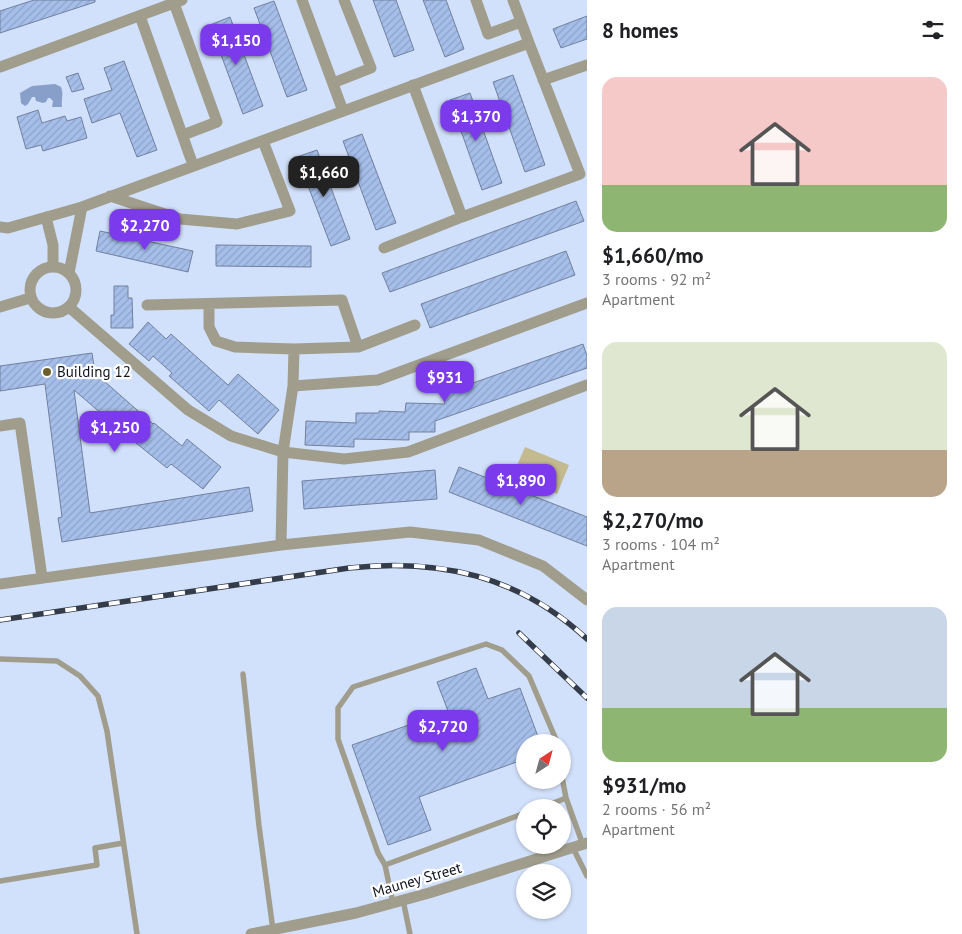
<!DOCTYPE html>
<html lang="en">
<head>
<meta charset="utf-8">
<style>
	body { margin:0; font-family:"PT Sans",sans-serif; background:#f2f2f2; color:#202124; height:100vh; display:flex; flex-direction:column; font-size:19px; white-space:nowrap }
	* { box-sizing:border-box; margin:0 }
	p { font-size:16px; color:#757577 }
	.icon { flex:none; width:28px; height:28px; fill:none; stroke:currentColor; stroke-width:2; stroke-linecap:round; stroke-linejoin:round }
	.map { position:relative; flex:1; overflow:hidden }
	.side { display:flex; flex-direction:column; background:#fff; width:375px }
	.side>* { flex:none }
	.needle { width:32px; rotate:36deg }
	.controls { position:absolute; left:516px; top:734px; display:grid; gap:10px }
	.controls a { display:grid; place-items:center; width:55px; height:55px; border-radius:50%; background:#fff; box-shadow:0 1px 4px #0004; font-size:25px }
	.price { position:absolute; translate:-50% -42px; padding:0 11px; border-radius:10px; background:#7c3aed; color:#fff; font-size:16px; line-height:32px; filter:drop-shadow(0 1px 2px #0008) }
	.price::after { content:''; position:absolute; left:50%; top:30px; width:15px; height:11px; margin-left:-8px; background:inherit; clip-path:polygon(0 0,100% 0,50% 100%) }
	.price.selected { background:#222; color:#fff }
	ul { padding:0; list-style:none }
	li { display:grid; align-content:center; gap:10px; height:265px; padding:0 15px }
	li span { display:grid; place-items:center; height:155px; border-radius:15px; color:#555 }
	li>.icon { margin-inline-start:auto }
	span .icon { width:90px; height:90px; fill:#fffc; stroke-width:1 }
	li b { font-size:21px }
	h2 { display:flex; justify-content:space-between; align-items:center; height:60px; padding:0 15px; font-size:21px }
	main { display:flex; flex:1; min-height:0 }
	.map>svg:first-child { display:block }
</style>
</head>
<body>
<main>
<div class="map">
<svg width="587" height="934" viewBox="0 0 587 934">
	<defs>
		<pattern id="building-hatch" width="6" height="6" patternUnits="userSpaceOnUse" patternTransform="scale(1.25)"><rect width="6" height="6" fill="#a6bfea"/><path d="M-1 1l2-2M0 6l6-6M5 7l2-2" fill="none" stroke="#8ea3c8"/></pattern>
	</defs>
	<rect width="100%" height="100%" fill="#d2e1fb"/>
	<path fill="#c3ba90" d="M525 447 569 465 557 494 513 475Z"/>
	<path fill="#879fc9" d="M55 84 61 87C64 95 61 99 62 107H52L53 101 50 98H48L46 102 43 103 36 101 35 97H32L28 104 25 106 21 103 20 93 32 86Z"/>
	<path fill="url(#building-hatch)" stroke="#70809e" d="M34 0H95V2L0 33V11Z
		M373 0H396L414 50 394 57Z
		M423 0H446L464 49 445 57Z
		M274 1 307 90 287 97 254 8Z
		M587 16V39L561 48 553 29Z
		M230 17 263 106 243 114 210 25Z
		M124 61 157 150 137 157 120 113 92 123 84 99 112 90 104 68Z
		M78 73 84 89 72 92 66 77Z
		M513 75 545 165 525 172 493 82Z
		M470 93 502 183 482 190 450 100Z
		M38 110 42 123 65 116 67 121 81 117 87 138 43 151 41 145 26 149 17 117Z
		M362 134 396 223 376 230 343 141Z
		M317 150 350 239 331 246 297 157Z
		M576 201 584 221 390 292 382 273Z
		M100 231 193 251 188 272 96 251Z
		M216 245 311 246V267L216 266Z
		M566 251 575 275 430 328 421 304Z
		M114 286H128V298H132L133 328H111V315H114Z
		M148 322 166 339 171 334 228 385 238 374 279 410 258 434 219 400 209 411 169 376 172 373 153 356 149 361 129 344Z
		M583 344 587 356V368L435 421V432H409V440L354 439V447L305 445 306 421 356 423V413H379V411L405 412 406 403 445 404 442 394Z
		M92 353 95 373 153 424 154 423 182 446 187 439 221 467 203 489 171 464 167 468 131 439 74 390 90 513 249 487 253 511 62 542 58 518 62 517 45 384 0 391V366Z
		M459 467 587 517V546L449 492Z
		M435 470 437 499 304 509 302 481Z
		M476 668 488 699 520 688 540 742H525V759L419 797 431 830 388 845 352 745 448 711 437 682Z"/>
	<g fill="none" stroke-linecap="round" stroke-linejoin="round">
		<path stroke="#a09d8d" stroke-width="5.5" d="M0 659 57 661 80 676 98 696 107 731 137 934
			M243 674 259 826 273 930
			M562 777 566 798 583 845
			M541 808 566 798
			M573 848 587 876
			M385 865 525 813
			M0 881 97 865 95 848 123 843
			M403 900 410 934
			M393 903 385 865 378 853 338 739V708L353 687 486 644 502 650 529 676 557 742"/>
		<path stroke="#a09d8d" stroke-width="11" d="M302 0 343 111
			M476 0 488 34 521 22
			M513 0 529 43
			M174 3 217 122 183 135
			M140 16 193 165
			M0 67 182 0
			M543 80 587 65
			M333 83 371 68 344 0
			M110 196 180 219 237 224 290 211 263 141
			M46 217 53 245V267
			M0 227 8 228 82 207 529 43 580 174 462 217 413 85
			M384 248 462 217
			M30 290a23 23 0 1 1 46 0a23 23 0 1 1-46 0Z
			M69 273 82 207
			M587 303 378 380 293 386 283 452 281 545 410 532 479 540 543 566 587 600
			M209 304V327L216 341 235 347 294 349
			M147 305 342 300 358 347
			M0 307 30 298
			M69 307 188 410 231 436 283 452 344 459 408 452 587 385
			M293 386 294 349 358 347 415 325
			M0 426 20 423 42 577
			M0 584 281 545
			M251 934 356 913 429 893 587 843"/>
		<g stroke="#343c4a" stroke-width="5.5">
			<path id="rail" d="M0 620 349 568C440 558 519 576 587 639
				M519 633 587 698"/>
		</g>
		<use href="#rail" stroke="#fff" stroke-width="4" stroke-dasharray="11" stroke-linecap="butt"/>
	</g>
	<circle fill="#6c612e" stroke="#fff" stroke-width="2" cx="47" cy="372" r="5"/>
	<g text-anchor="middle" stroke-width="4.5" stroke-linejoin="round" paint-order="stroke">
		<g font-size="15" fill="#0f1520" stroke="#fff" text-anchor="start">
			<text x="57" y="377">Building 12</text>
		</g>
		<g font-size="15" fill="#0f1520" stroke="#fff">
			<text transform="translate(417 880) rotate(-16)" y="5">Mauney Street</text>
		</g>
	</g>
</svg>
<div class="controls">
<a><svg class="needle" viewBox="-14 -14 28 28"><path d="M0-13l5 13h-10z" fill="#e53935"/><path d="M0 13l5-13h-10z" fill="#757577"/></svg></a>
<a><svg class="icon" aria-label="locate" viewBox="0 0 24 24"><circle cx="12" cy="12" r="6"/><path d="M12 2v4M12 18v4M2 12h4M18 12h4"/></svg></a>
<a><svg class="icon" aria-label="layers" viewBox="0 0 24 24"><path d="M12 4l9 5-9 5-9-5zM3 14l9 5 9-5"/></svg></a>
</div>
<b class="price" style="left:236px;top:66px">$1,150</b>
<b class="price" style="left:476px;top:142px">$1,370</b>
<b class="price selected" style="left:324px;top:198px">$1,660</b>
<b class="price" style="left:145px;top:251px">$2,270</b>
<b class="price" style="left:445px;top:403px">$931</b>
<b class="price" style="left:115px;top:453px">$1,250</b>
<b class="price" style="left:521px;top:506px">$1,890</b>
<b class="price" style="left:443px;top:752px">$2,720</b>
</div>
<section class="side">
<h2>8 homes<svg class="icon" aria-label="filters" viewBox="0 0 24 24"><path d="M4 7h16M4 17h16"/><circle cx="9" cy="7" r="2"/><circle cx="15" cy="17" r="2"/></svg></h2>
<ul>
<li><span style="background:linear-gradient(#f6c9c9 70%,#8fb573 0)"><svg class="icon" aria-label="home" viewBox="0 0 24 24"><path d="M3 11l9-7 9 7M6 9v11h12V9"/></svg></span><div><b>$1,660/mo</b><p>3 rooms · 92 m²</p><p>Apartment</p></div></li>
<li><span style="background:linear-gradient(#dfe7d0 70%,#b9a48a 0)"><svg class="icon" aria-label="home" viewBox="0 0 24 24"><path d="M3 11l9-7 9 7M6 9v11h12V9"/></svg></span><div><b>$2,270/mo</b><p>3 rooms · 104 m²</p><p>Apartment</p></div></li>
<li><span style="background:linear-gradient(#c9d6e8 65%,#8fb573 0)"><svg class="icon" aria-label="home" viewBox="0 0 24 24"><path d="M3 11l9-7 9 7M6 9v11h12V9"/></svg></span><div><b>$931/mo</b><p>2 rooms · 56 m²</p><p>Apartment</p></div></li>
</ul>
</section>
</main>
</body>
</html>
